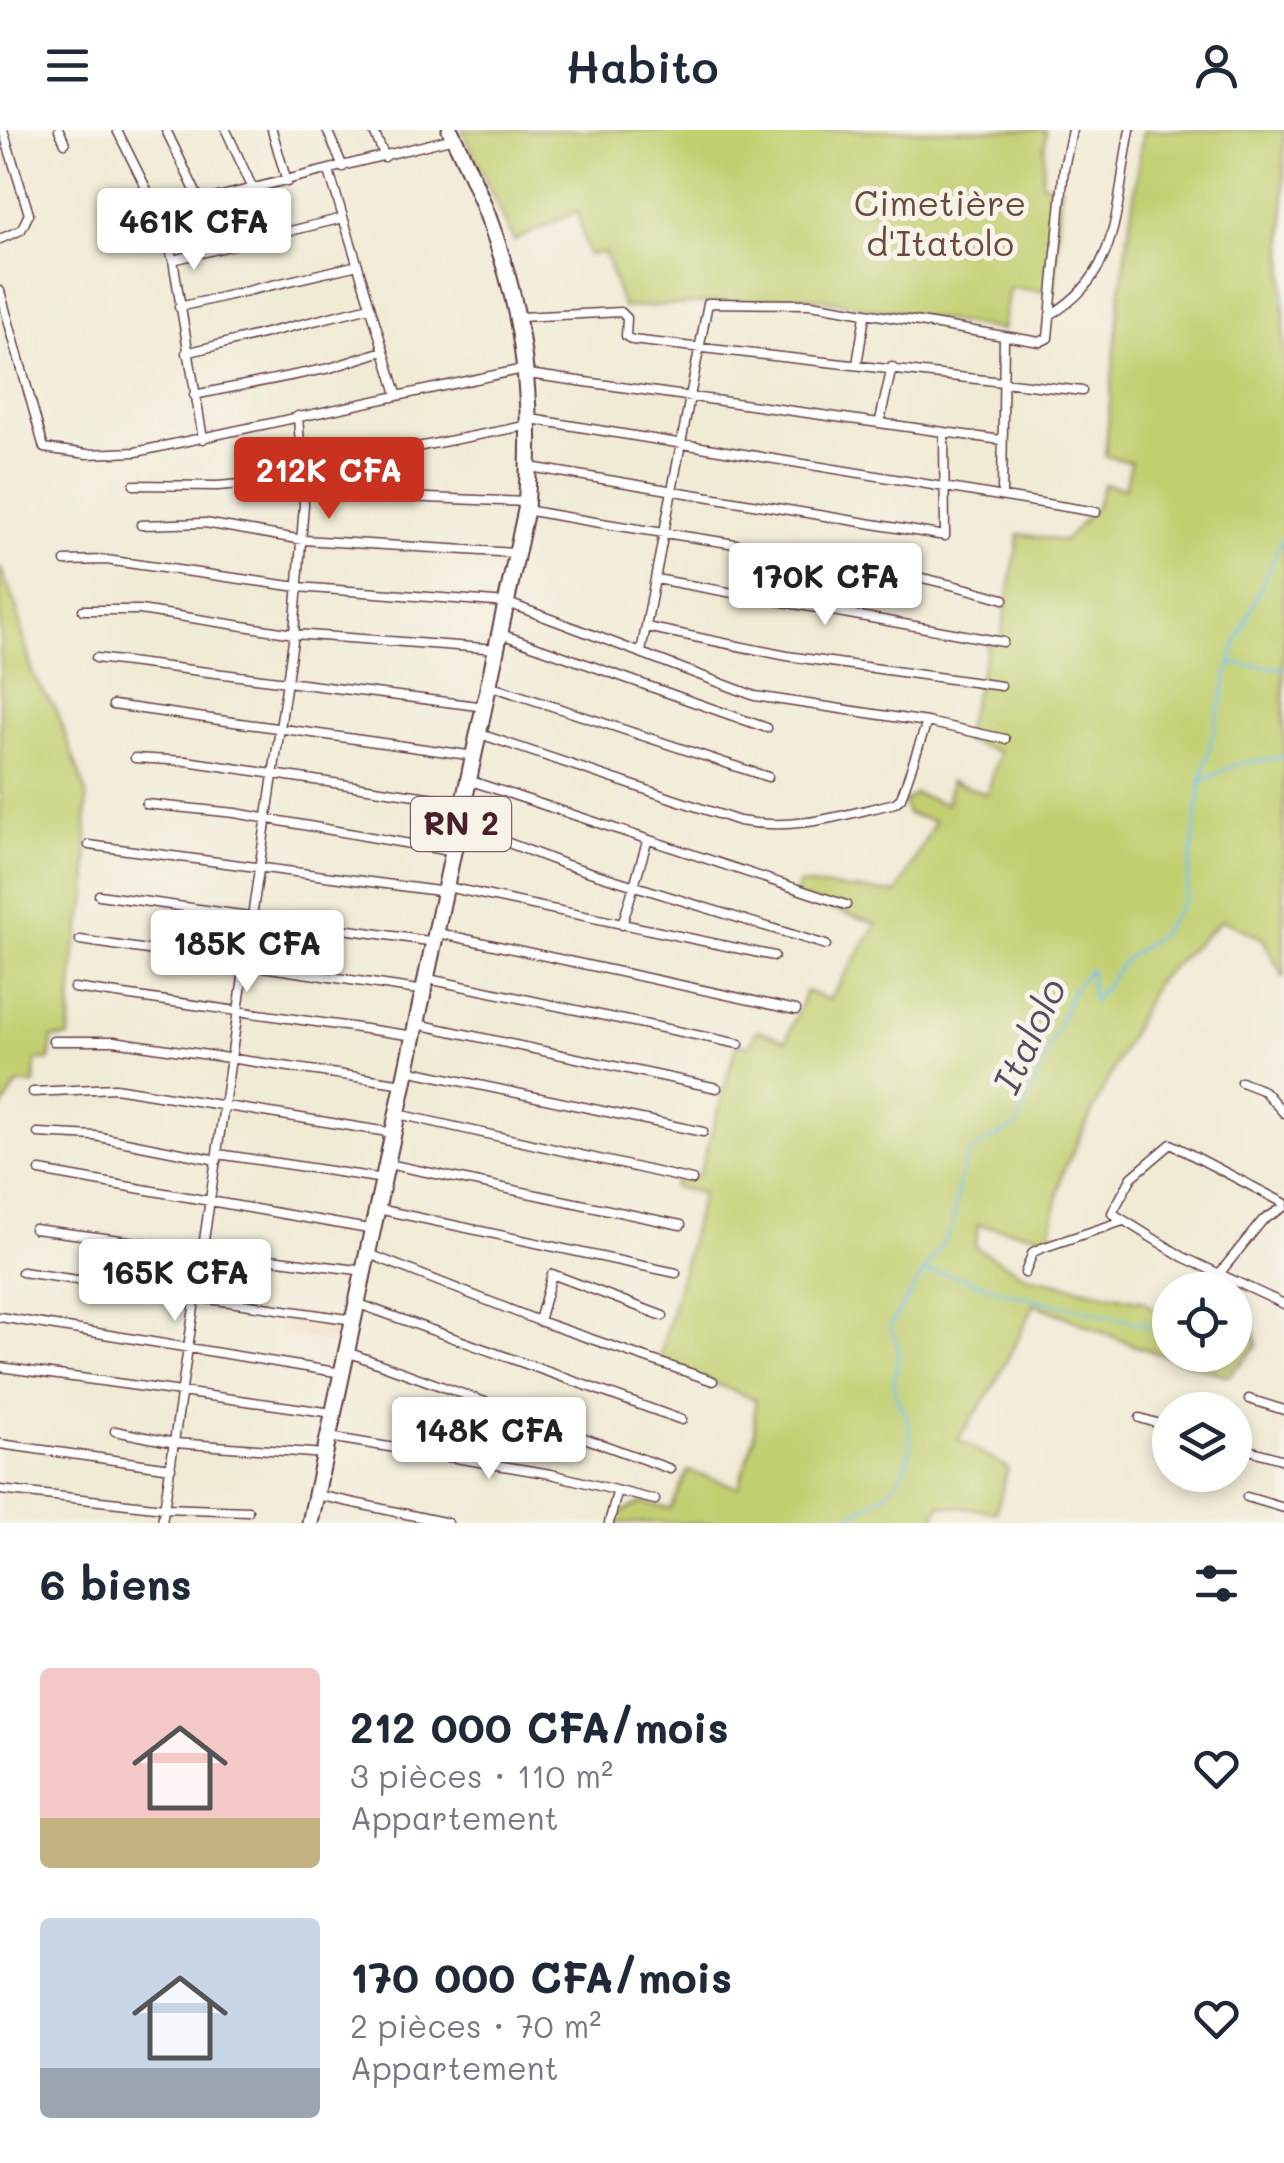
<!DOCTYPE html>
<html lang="fr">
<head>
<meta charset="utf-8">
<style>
	body { margin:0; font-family:Mali,sans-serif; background:#f2f2f3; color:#1f2937; height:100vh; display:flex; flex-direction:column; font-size:38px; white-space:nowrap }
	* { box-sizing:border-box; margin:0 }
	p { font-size:32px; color:#747a83 }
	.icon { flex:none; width:55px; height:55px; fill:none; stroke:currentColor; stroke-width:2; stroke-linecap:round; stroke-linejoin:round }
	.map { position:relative; height:1393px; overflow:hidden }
	.side { display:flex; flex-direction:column; background:#fff; flex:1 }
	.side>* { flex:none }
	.tools { position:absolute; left:1152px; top:1142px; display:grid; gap:20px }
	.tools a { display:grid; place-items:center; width:100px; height:100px; border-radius:50%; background:#fff; box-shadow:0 5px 15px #0003; font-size:50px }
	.price { position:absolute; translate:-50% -85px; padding:0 22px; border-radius:10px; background:#fff; color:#222; font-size:32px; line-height:65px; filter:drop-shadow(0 2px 5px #0008) }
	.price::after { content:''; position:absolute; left:50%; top:60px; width:30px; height:22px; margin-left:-15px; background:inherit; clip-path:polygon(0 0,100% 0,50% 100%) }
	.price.active { background:#c8321e; color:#fff }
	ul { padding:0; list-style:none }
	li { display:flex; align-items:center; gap:30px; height:250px; padding:0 40px }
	li span { display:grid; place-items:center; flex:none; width:280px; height:200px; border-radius:10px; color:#555 }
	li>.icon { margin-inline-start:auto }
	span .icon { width:120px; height:120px; fill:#fffc; stroke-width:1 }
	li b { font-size:42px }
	h2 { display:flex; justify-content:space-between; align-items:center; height:120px; padding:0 40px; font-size:42px }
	header { display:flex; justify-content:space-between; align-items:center; height:130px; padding:0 40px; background:#fff; font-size:45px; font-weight:600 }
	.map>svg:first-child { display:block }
</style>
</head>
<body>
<header><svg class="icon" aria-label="menu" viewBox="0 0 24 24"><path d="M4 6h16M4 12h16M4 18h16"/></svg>Habito<svg class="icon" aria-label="person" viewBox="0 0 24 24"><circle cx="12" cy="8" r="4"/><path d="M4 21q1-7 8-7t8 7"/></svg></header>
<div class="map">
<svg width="1284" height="1393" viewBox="0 0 1284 1393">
	<rect width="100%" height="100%" fill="#f7f3e8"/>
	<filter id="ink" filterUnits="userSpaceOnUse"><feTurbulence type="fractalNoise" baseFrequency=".01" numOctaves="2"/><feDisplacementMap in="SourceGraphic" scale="20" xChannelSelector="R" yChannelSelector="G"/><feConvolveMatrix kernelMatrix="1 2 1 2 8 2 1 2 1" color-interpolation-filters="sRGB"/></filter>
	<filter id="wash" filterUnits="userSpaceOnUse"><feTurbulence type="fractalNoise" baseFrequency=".0048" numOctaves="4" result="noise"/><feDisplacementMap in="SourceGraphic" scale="40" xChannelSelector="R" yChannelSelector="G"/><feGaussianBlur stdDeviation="2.25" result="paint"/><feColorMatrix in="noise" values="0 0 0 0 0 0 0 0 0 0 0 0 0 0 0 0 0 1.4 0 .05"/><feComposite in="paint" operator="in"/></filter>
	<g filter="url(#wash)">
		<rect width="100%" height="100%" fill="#f0ebd5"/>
		<path fill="#f0d6bc" d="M284 1181 354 1190 349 1215 282 1205Z"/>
		<path fill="#c2cf71" stroke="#86774e" stroke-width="2.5" d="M462 0H1046L1042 53 1061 56 1054 162 1009 158 1002 200 806 167 623 178 605 123 588 125 577 81 514 111Z
			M1143 0H1284V848L1262 808 1222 790 1157 850 1062 1044 1050 1106 978 1095 975 1117 1029 1147 1143 1171 1161 1184 1170 1181V1225H1235V1186L1253 1191 1257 1216 1228 1246 1135 1216 1035 1174 992 1260 958 1309 1008 1338 996 1382 941 1375 930 1393H614L617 1384 642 1372 670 1379 688 1341 738 1357 754 1309 755 1270 659 1230 702 1063 673 1057 676 1045H699L737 913 749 916 757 900 786 910 806 861 829 870 877 794 794 766 799 754 897 763 935 691 907 684 904 672 915 664 946 674 951 651 987 664 999 622 962 610 989 512H1000L1019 404 1064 411 1096 377 1104 354 1125 358 1131 332 1105 326 1120 166Z
			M0 436 16 476 33 545 57 582 86 662 88 765 75 819 69 907 52 908 50 930H36L35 954H18L0 982Z"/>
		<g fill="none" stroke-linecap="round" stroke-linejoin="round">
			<path stroke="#6fc0ea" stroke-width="2.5" d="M1284 166V170
				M1231 534 1284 538
				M1201 652 1236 634 1284 627
				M925 1144C961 1140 989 1160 1024 1167 1073 1178 1121 1188 1170 1201
				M833 1393C878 1373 921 1351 908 1291 906 1281 896 1273 895 1263 890 1232 909 1233 890 1196L952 1098 959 1053 970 1021 1017 996 1073 859 1090 839 1093 872 1125 829 1158 806 1186 768 1201 652 1235 516 1284 405"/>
		</g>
	</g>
	<g filter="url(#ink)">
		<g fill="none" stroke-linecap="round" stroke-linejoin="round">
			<g stroke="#633e44" stroke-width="11">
				<path id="street" d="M59 0 65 13
					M117 0 158 82 173 130 203 309
					M166 0 200 71
					M226 0 253 59
					M272 0 287 52
					M327 0 343 37
					M373 0 385 27
					M329 41 397 264
					M158 82 454 8
					M0 109 21 100 29 84 3 0
					M173 130 343 88
					M0 161 44 318 87 324 136 322 523 239
					M179 177 358 135
					M1050 185C1122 144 1115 74 1130 0
					M520 187 621 182 627 188 626 206 632 210 1082 261
					M186 223 370 177
					M857 234 865 186
					M528 244 1001 310
					M194 265 330 238 383 221
					M531 289 1096 382
					M880 290 892 237
					M530 337 945 406 944 302
					M304 339 530 295
					M134 355 217 356 304 349
					M304 363 527 372
					M1002 366 1004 206 1040 212 1048 208 1064 38 1072 0
					M526 380C685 410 849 424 1004 469
					M141 395 205 393 303 410 515 423
					M65 431 106 430 298 457 508 473 755 566 927 592 1005 609
					M656 449 1003 512
					M83 480H140L294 504 498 519
					M646 497 787 526 1001 556
					M501 504 767 598
					M641 522 708 173 811 174 1004 206
					M96 528 486 577
					M491 556 768 647
					M113 575 475 626
					M480 604 739 691C796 701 839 686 895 673L901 668 927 592
					M135 628 186 631 462 672
					M471 651 846 775
					M146 674 235 683 455 722
					M461 695 564 734 826 815
					M89 715 446 762
					M447 757 774 826
					M99 765 436 812
					M622 795 647 712
					M438 803 796 880
					M80 810 425 861
					M428 849 739 914
					M74 858 415 906
					M417 894 717 958
					M53 911H114L404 954
					M407 940 703 1002
					M1241 952 1264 961 1284 983
					M33 962 115 958 394 1003
					M398 984 692 1050
					M38 1003 95 1006 217 1030
					M218 1024 384 1049
					M388 1034 681 1095
					M40 1041 374 1100
					M1284 1073 1171 1014 1132 1047 1112 1083 1183 1127 1284 1174
					M378 1079 676 1143
					M34 1099 365 1141
					M369 1124 539 1191 713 1251
					M22 1142 354 1190
					M1025 1143 1033 1122 1042 1118 1123 1091
					M1219 1144 1262 1091 1284 1077
					M359 1174 682 1290
					M0 1187 342 1243
					M539 1191 552 1144 663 1186
					M347 1222 670 1339
					M0 1237 333 1283
					M1249 1269 1284 1280
					M1140 1288 1170 1297
					M115 1301 175 1313 326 1324
					M329 1307 551 1344 655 1370
					M0 1314 171 1338
					M1235 1316 1284 1330
					M0 1360 164 1378 248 1381
					M317 1365 448 1393
					M1247 1367 1284 1378
					M162 1393 294 504 304 374 298 286
					M609 1393 617 1363"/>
			</g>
			<g stroke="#633e44" stroke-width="19">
				<path id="highway" d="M310 1393 526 380C537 235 515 130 450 0"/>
			</g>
			<use href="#street" stroke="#fff" stroke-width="8"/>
			<use href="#highway" stroke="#fff" stroke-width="15"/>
		</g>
	</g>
	<g text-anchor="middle" stroke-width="10" stroke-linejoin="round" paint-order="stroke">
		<rect fill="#f7f3e8" stroke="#7e5f64" stroke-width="2.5" x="411" y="667" width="100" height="54" rx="8"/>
		<g font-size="32" font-weight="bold" fill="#4a1f2b">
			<text x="461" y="705">RN 2</text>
		</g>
		<g font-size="35" fill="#684b3c" stroke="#f7f3e8">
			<text x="940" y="86">Cimetière<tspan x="940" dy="40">d'Itatolo</tspan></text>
		</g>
		<g font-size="38" font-style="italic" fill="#554f64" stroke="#f7f3e8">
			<text transform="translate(1030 906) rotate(-65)" y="13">Italolo</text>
		</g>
	</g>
</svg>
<div class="tools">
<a><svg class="icon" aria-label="locate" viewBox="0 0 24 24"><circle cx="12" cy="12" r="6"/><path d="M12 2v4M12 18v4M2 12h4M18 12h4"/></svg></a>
<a><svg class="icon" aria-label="layers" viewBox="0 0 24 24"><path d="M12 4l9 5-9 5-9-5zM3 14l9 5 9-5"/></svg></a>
</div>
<b class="price" style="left:194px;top:143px">461K CFA</b>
<b class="price active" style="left:329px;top:392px">212K CFA</b>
<b class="price" style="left:825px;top:498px">170K CFA</b>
<b class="price" style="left:247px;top:865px">185K CFA</b>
<b class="price" style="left:175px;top:1194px">165K CFA</b>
<b class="price" style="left:489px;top:1352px">148K CFA</b>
</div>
<section class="side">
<h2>6 biens<svg class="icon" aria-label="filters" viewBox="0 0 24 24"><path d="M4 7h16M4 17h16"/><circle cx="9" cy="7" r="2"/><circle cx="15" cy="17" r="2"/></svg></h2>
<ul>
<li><span style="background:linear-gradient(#f6c9c9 75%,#c2b280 0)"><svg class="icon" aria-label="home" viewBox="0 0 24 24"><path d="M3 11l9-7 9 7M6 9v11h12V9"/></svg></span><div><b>212 000 CFA/mois</b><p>3 pièces · 110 m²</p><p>Appartement</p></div><svg class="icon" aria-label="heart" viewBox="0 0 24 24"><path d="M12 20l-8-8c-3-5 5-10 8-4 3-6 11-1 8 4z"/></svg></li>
<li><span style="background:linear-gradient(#c9d6e8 75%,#9aa5b1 0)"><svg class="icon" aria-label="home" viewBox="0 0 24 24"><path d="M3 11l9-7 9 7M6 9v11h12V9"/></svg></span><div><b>170 000 CFA/mois</b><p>2 pièces · 70 m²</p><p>Appartement</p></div><svg class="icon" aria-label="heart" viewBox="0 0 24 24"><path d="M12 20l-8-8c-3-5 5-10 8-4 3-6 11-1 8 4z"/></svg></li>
</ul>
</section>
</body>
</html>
